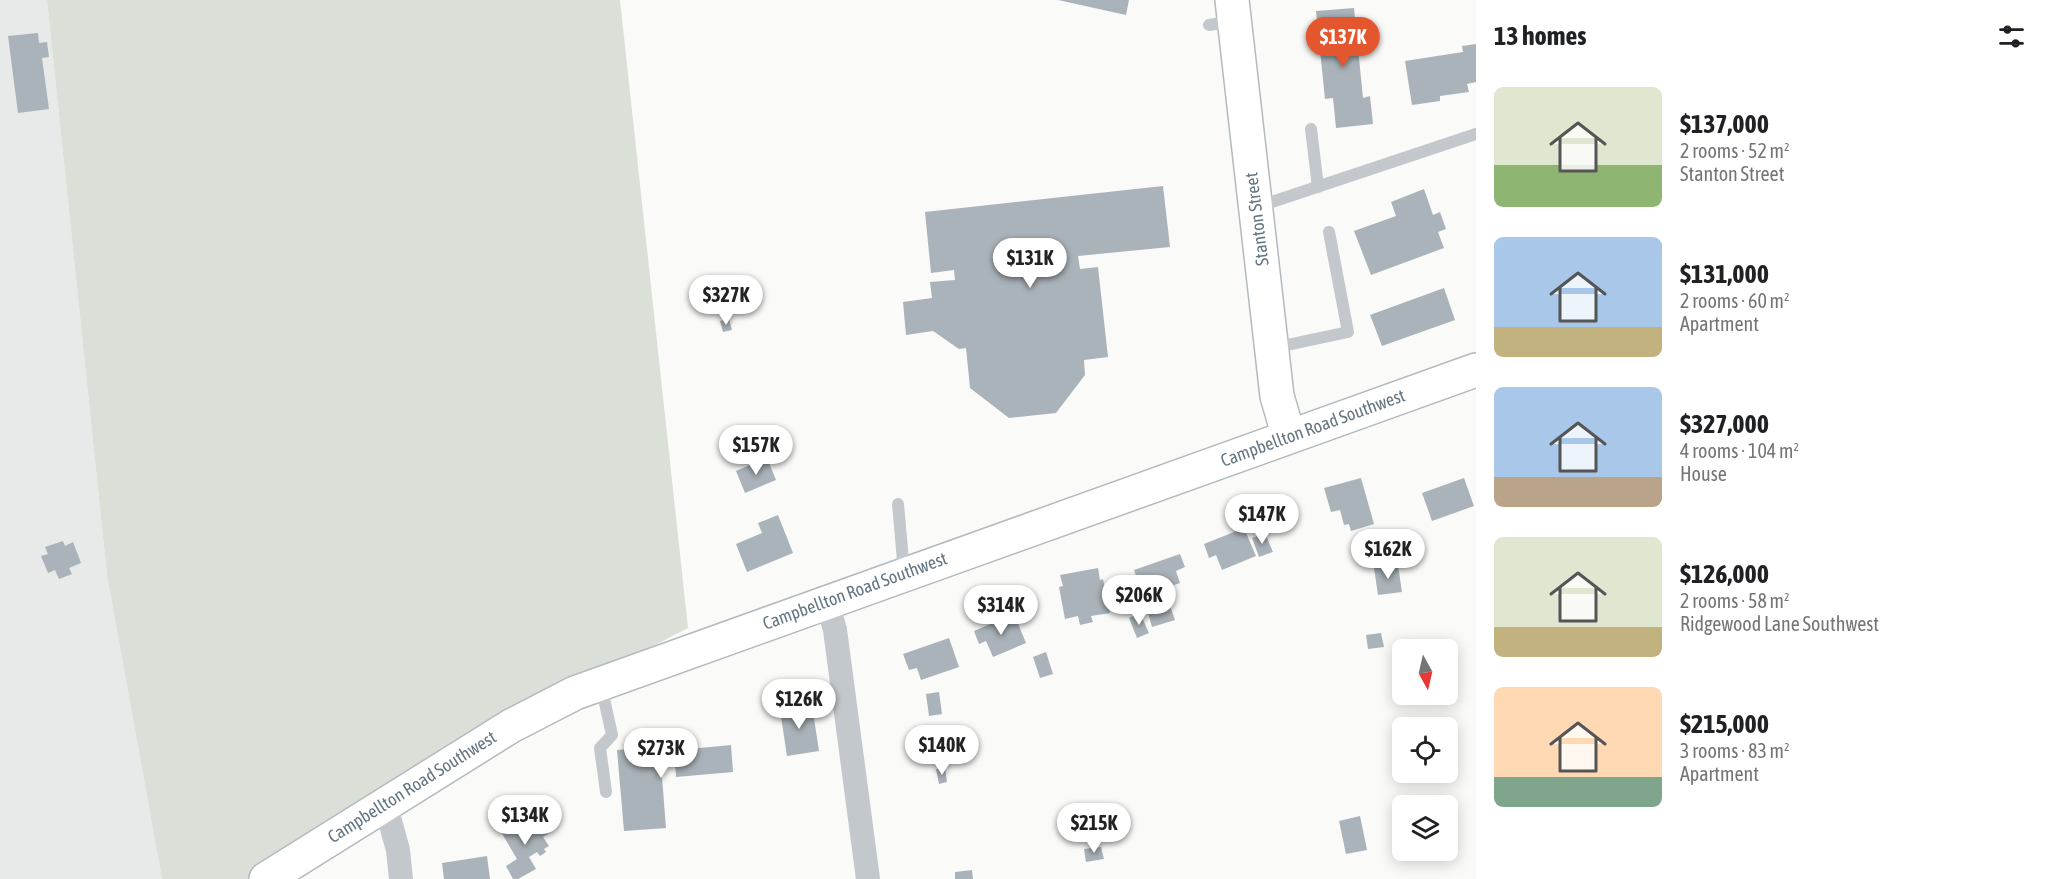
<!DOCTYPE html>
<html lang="en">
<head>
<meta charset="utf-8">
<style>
	body { margin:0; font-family:"Asap Condensed",sans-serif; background:#f2f2f2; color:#202124; height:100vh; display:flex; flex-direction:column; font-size:22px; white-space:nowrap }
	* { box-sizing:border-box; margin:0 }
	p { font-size:20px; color:#757577 }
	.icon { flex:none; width:33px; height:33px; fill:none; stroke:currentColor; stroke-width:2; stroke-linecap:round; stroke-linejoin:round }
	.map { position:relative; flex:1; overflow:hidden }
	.drawer { display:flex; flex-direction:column; background:#fff; width:570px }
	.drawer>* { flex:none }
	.needle { width:39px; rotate:172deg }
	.controls { position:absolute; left:1392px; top:639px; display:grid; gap:12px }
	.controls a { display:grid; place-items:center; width:66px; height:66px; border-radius:9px; background:#fff; box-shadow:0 3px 15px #0003; font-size:30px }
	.price { position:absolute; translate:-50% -51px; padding:0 14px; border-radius:21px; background:#fff; color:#222; font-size:20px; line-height:39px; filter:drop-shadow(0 2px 3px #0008) }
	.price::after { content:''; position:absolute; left:50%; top:36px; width:18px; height:14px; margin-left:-9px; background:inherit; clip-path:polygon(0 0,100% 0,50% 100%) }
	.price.current { background:#e4572e; color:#fff }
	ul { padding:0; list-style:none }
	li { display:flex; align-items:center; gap:18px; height:150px; padding:0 18px }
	li span { display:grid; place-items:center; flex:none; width:168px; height:120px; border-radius:9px; color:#555 }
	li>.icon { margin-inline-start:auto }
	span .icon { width:72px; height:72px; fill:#fffc; stroke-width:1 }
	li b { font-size:26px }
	h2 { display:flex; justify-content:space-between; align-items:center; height:72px; padding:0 18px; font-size:26px }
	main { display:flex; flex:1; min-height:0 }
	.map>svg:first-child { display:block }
</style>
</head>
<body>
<main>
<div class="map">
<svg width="1476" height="879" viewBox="0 0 1476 879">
	<rect width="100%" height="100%" fill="#fafaf8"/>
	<path fill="#e8e9e9" d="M0 0H47L107 575 162 879H0Z"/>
	<path fill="#dadfd7" d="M47 0H620L688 628 525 712 265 879H162L107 575Z"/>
	<path fill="#aab3b9" d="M1058 0H1129L1126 15Z
		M1354 8 1363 98 1370 96 1373 124 1336 128 1333 98 1325 99 1316 11Z
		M38 33 39 43 47 42 49 57 42 58 49 109 18 113 8 36Z
		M1476 44V82L1467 84 1469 92 1440 96V101L1412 105 1405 61 1463 52 1462 46Z
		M1163 186 1170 247 1078 256 1080 269 1098 267 1108 357 1084 360 1085 375 1056 413 1009 418 970 388 966 348 959 349 933 331 906 335 903 302 932 298 930 282 955 280 954 270 931 273 925 212Z
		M1424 189 1433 215 1440 212 1446 229 1438 232 1444 248 1371 275 1354 231 1396 216 1391 202Z
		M1444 288 1455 320 1382 346 1370 315Z
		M729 319 732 330 723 332 720 321Z
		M767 458 776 480 745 493 736 471Z
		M1361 478 1374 524 1351 531 1349 524 1344 525 1340 510 1331 512 1324 488Z
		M1464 478 1474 506 1432 521 1422 493Z
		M778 515 793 553 747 572 736 544 762 533 758 523Z
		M1244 528 1256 556 1222 570 1216 555 1209 558 1204 544Z
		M1265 533 1273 552 1259 557 1252 538Z
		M63 541 65 546 73 542 81 563 69 568 72 574 59 579 55 570 48 573 41 556 48 554 45 547Z
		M1180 554 1185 567 1176 571 1180 583 1143 596 1134 570Z
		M1398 565 1402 592 1378 595 1374 568Z
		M1098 568 1100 580 1103 579 1110 613 1091 616 1093 622 1080 625 1078 616 1065 619 1059 587 1063 586 1060 575Z
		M1170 606 1175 620 1152 627 1148 613Z
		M1140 613 1149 633 1137 638 1129 618Z
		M1014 614 1026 643 993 657 986 641 979 644 974 631Z
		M1381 633 1384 647 1368 649 1366 635Z
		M949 638 959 667 921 680 917 668 909 670 903 654Z
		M1046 652 1053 674 1040 678 1033 657Z
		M939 692 942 714 929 716 926 694Z
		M812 705 819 751 787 756 780 710Z
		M690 741V749L731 745 733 772 676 777 675 762 661 764 666 828 624 831 617 750 655 747 656 755 673 754 672 742Z
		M945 768 947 782 939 784 936 769Z
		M1360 816 1367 850 1346 854 1339 821Z
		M543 818 551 832 543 837 549 846 544 849 546 852 540 856 537 852 529 857 536 869 518 879H513L506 866 517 859 500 830 518 820 523 830Z
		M1101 847 1104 859 1086 862 1084 849Z
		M1406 850H1424L1426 856 1407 860Z
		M487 856 490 879H444L442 863Z
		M972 870 973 879H955V872Z"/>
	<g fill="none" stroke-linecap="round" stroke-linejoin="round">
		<g stroke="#b3babf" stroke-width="36">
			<path id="secondary" d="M1232 0 1277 396 1289 437
				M266 879 511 726 575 693 1476 370"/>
		</g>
		<path stroke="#c3c8cc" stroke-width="12" d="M1209 25 1234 21
			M1311 129 1318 187
			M1257 207 1476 134
			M1273 348 1348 332 1329 232
			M898 504 904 572
			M601 685 612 735 600 748 606 792"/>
		<path stroke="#c3c8cc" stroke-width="24" d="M827 601 835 630 868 879
			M385 803 398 850 401 879"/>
		<use href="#secondary" stroke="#fff" stroke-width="33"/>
	</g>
	<g text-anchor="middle" stroke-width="6" stroke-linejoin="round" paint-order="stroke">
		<g font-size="18" fill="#657683" stroke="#fff">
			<text transform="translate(1257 219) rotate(-97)" y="6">Stanton Street</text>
			<text transform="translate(1313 428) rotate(-20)" y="6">Campbellton Road Southwest</text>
			<text transform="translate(855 591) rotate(-20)" y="6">Campbellton Road Southwest</text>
			<text transform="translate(412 787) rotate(-32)" y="6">Campbellton Road Southwest</text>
		</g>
	</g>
</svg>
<div class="controls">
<a><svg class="needle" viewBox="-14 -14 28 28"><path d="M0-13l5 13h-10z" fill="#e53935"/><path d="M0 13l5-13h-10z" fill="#757577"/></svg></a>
<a><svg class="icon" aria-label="locate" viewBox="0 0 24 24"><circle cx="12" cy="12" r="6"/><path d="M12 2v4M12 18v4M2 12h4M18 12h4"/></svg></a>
<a><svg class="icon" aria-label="layers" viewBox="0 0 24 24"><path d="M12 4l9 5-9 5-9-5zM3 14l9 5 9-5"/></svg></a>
</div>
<b class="price current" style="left:1343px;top:68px">$137K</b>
<b class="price" style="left:1030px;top:289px">$131K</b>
<b class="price" style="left:726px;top:326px">$327K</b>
<b class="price" style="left:756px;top:476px">$157K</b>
<b class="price" style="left:1262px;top:545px">$147K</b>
<b class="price" style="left:1388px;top:580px">$162K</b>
<b class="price" style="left:1139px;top:626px">$206K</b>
<b class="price" style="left:1001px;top:636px">$314K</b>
<b class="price" style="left:799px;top:730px">$126K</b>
<b class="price" style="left:942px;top:776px">$140K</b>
<b class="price" style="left:661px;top:779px">$273K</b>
<b class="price" style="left:525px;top:846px">$134K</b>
<b class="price" style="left:1094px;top:854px">$215K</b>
</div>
<section class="drawer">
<h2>13 homes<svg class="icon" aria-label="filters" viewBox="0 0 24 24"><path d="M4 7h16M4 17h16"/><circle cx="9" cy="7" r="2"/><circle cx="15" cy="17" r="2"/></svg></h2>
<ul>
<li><span style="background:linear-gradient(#dfe7d0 65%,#8fb573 0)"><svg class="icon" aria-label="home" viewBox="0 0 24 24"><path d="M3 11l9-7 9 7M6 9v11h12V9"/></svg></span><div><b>$137,000</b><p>2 rooms · 52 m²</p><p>Stanton Street</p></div></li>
<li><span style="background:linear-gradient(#a9c7e8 75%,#c2b280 0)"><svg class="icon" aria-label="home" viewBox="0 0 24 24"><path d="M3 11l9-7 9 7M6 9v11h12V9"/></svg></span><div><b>$131,000</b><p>2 rooms · 60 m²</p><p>Apartment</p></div></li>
<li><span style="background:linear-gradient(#a9c7e8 75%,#b9a48a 0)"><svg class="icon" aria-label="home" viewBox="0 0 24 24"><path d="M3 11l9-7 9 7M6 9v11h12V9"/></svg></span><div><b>$327,000</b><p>4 rooms · 104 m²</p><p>House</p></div></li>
<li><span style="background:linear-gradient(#dfe7d0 75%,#c2b280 0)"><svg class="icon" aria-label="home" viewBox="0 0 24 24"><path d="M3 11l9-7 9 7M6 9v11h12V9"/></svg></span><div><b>$126,000</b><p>2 rooms · 58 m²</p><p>Ridgewood Lane Southwest</p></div></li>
<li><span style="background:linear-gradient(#ffd9b3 75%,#7fa58c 0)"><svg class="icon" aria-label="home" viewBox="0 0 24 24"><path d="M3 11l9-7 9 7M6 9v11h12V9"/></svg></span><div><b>$215,000</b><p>3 rooms · 83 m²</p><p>Apartment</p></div></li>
</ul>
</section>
</main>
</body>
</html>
